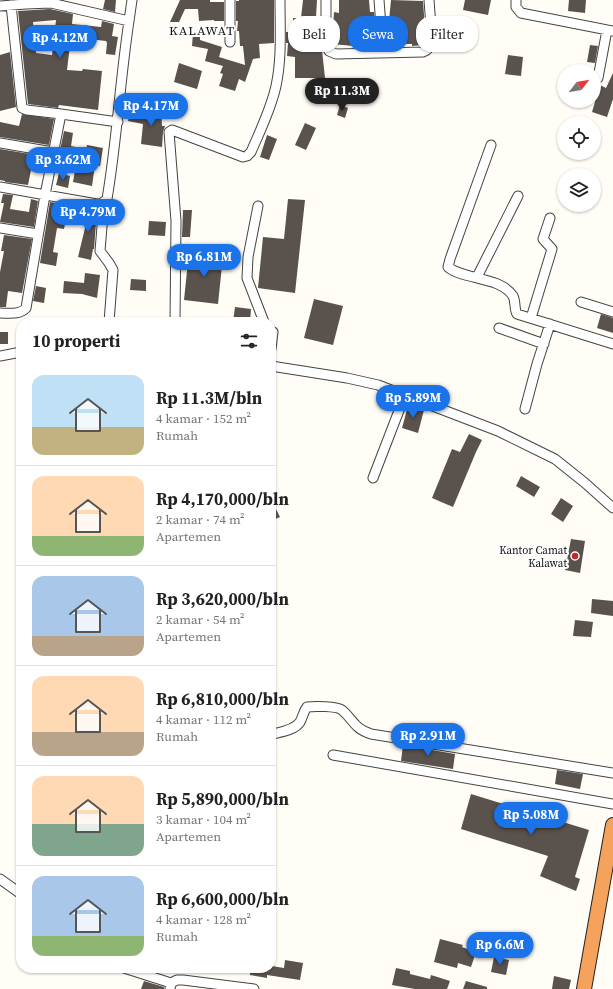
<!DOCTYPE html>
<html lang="id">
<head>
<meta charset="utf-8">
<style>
	body { margin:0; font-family:"Source Serif 4",serif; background:#f2f2f2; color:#222; height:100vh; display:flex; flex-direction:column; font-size:15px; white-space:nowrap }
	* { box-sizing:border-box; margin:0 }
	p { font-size:13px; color:#767676 }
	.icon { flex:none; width:22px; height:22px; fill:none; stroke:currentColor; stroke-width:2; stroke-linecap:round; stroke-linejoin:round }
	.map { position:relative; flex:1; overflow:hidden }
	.drawer { position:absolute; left:16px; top:317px; width:260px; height:656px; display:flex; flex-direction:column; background:#fff; border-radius:16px; box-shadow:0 1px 3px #0004 }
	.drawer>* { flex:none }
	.banner { position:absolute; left:288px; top:16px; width:265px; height:36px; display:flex; gap:8px }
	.needle { width:26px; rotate:59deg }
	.fabs { position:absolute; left:557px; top:64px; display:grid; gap:8px }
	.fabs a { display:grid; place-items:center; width:44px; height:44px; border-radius:50%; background:#fff; box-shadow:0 1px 3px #0004; font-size:20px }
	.price { position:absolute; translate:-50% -34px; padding:0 9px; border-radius:14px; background:#1a73e8; color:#fff; font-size:13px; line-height:26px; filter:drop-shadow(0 1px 2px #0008) }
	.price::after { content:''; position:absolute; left:50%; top:24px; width:12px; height:9px; margin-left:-6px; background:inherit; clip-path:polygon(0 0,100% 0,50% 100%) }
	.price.active { background:#222; color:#fff }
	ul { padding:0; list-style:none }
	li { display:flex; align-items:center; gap:12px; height:100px; padding:0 16px }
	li+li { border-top:1px solid #e0e0e0 }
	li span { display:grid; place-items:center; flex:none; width:112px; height:80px; border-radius:12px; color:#555 }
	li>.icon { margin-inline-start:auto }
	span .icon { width:48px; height:48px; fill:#fffc; stroke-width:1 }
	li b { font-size:17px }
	h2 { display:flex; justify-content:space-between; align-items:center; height:48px; padding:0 16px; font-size:17px }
	.tag { padding:0 14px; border-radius:16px; background:#fff; box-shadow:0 1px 3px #0004; font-size:14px; line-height:36px }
	.tag.active { background:#1a73e8; color:#fff }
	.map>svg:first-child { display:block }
</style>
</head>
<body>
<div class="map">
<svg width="613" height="989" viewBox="0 0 613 989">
	<rect width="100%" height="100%" fill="#fffdf5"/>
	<path fill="#5a524d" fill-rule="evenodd" d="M105 0H116L115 12 103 9Z
		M180 0H210V2H224V21H214V20L199 21 198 9H185L179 22H170Z
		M239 0H274V43L259 44 260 58 253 59 245 82 239 79 235 91 219 86 223 74 220 73 223 66 205 61 208 49 192 46 193 33 200 34V40L222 47 219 57 245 65 243 46H240L239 31H237L238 21H236V1H239Z
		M303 0H317L316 17H319L320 44 322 50 325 78H295V57L287 56 288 43H286V32H293V18H301Z
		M339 0H369L370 12H374L375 23 366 22 365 47 332 44 334 12 339 13Z
		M391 0 423 1 425 29H423V45L412 46V44H388V34H391L389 21Z
		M465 0H491L488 15 463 10Z
		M569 0H586L585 13 568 11Z
		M50 9 73 14 72 24 101 27 102 21 114 24 112 36 118 37 115 55 106 54 107 43 106 41 71 37 67 70 82 71 83 69 102 71 98 110 59 105 58 108 28 104 18 11ZM56 20 52 55 36 53 33 22Z
		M590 45 598 46 595 63 587 62Z
		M10 52 16 107 0 111V55Z
		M508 55 523 57 521 76 505 74Z
		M179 63 202 71 197 89 174 82Z
		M613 73V99L607 117 592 112 595 102 594 101V82L606 88Z
		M340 105 348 108 345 118 337 115Z
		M150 107H161L162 126H165L163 132 162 147 141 144 143 124 128 121 130 114 150 118Z
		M22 114 54 119 49 145 0 137V122L19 126Z
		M305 123 316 128 306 150 295 145Z
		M64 131 73 133 71 146 86 149 87 145 103 148 100 166 95 165 92 186 73 182 77 159 59 155Z
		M267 135 277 139 269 160 260 157Z
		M0 149 42 156 40 167 32 165 28 185 5 182V181L0 180Z
		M59 173 70 176 68 188 56 185Z
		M3 194 13 195 10 209 29 212 31 199 38 201 34 227 0 222 4 203H1Z
		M288 199 305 200 295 293 258 288 263 237 284 239Z
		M50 202 63 204 61 218 66 219 64 229 57 228 53 252 58 253 56 266 40 263Z
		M81 207 97 210 94 249H93L91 260 78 257 87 220 80 219Z
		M183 210H192L190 237H182Z
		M149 221 166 222 165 236 148 235Z
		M4 235 32 239 22 293 8 291 6 307H0V272L4 251H1Z
		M189 252 223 256 218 304 184 300Z
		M85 273 100 275 97 298 82 294 63 293 64 281 84 283Z
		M131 279 146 280V291L130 290Z
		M36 286 46 288 44 303 33 301Z
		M314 299 343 306 333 345 304 338Z
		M235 307 251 309 250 322H233Z
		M601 314 613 318V333L597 328Z
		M0 332H8V344H0Z
		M408 406 424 410 418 433 402 428Z
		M469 434 482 440 476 452 453 507 432 498 452 449 460 452Z
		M521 476 540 487 534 497 516 486Z
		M561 498 573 506 563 522 551 514Z
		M271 499 280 517 271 521Z
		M571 539 585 541 580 573 565 570Z
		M592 599 613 601V616L591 613Z
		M575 620 593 622 591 637 573 636Z
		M403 745 455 754 453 769 401 761Z
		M557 770 583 774 580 789 555 784Z
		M471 794 589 830 575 877 580 879 576 891 540 876 548 856 461 829Z
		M440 939 463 945 462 947 476 952 471 967 458 963 457 968 434 962Z
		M494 957 509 960 506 975 491 972Z
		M285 960 303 963 300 980 267 975V978L250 975V973H247V968H271L272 966 284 968Z
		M396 968 410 971V974L430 979 431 975 450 981 447 989H415L392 985Z
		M554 976 571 980 569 989H552Z
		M144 981 164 987V989H141Z
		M466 981 487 987V989H463Z"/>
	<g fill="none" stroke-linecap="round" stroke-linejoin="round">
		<g stroke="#444" stroke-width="11">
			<path id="minor" d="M230 0V42
				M326 0V44L329 51 336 54 423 52C429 50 431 46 432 40L429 0
				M379 0 383 53
				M516 0V7L521 13 613 31
				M11 5 22 108 27 110 61 114
				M0 6 26 4 51 3 129 21C120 80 117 140 107 199L101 204H97L0 187
				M129 21 132 0
				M598 78 607 30
				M0 143 53 152
				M491 145 450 259 448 267C463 280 500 276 513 296 516 302 514 309 517 314L613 344
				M104 202 100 251 109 263 113 270 109 322
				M258 206 248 257 247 278 264 322
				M0 228 38 234
				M477 277 518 196
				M581 302 613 312
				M0 313C9 313 20 315 26 308L45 195 61 114 118 122
				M531 318 552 249 543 239 550 218
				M175 322 176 221 169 132 172 130 243 157 247 156 251 152C260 131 271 109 276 86 282 58 280 29 280 0
				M499 328 544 344
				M271 331 273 332 271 349
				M0 356 21 352
				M271 366 347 378 378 385 498 431 555 459 585 483 613 508
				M525 409 537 364 550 324
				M373 478 405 395
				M273 734C281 732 295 730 300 722 303 717 303 712 307 707 314 706 337 706 342 710 354 720 353 728 371 734L613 773
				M333 755 613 804
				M0 879 21 894
				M124 968 171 983
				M170 989 171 983 177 980H183L254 989"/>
		</g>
		<g stroke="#222" stroke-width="16">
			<path id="highway" d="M584 989 613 825"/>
		</g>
		<use href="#minor" stroke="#fff" stroke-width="9"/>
		<use href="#highway" stroke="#f5a25d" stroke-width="14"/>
	</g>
	<circle fill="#c4262e" stroke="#fff" stroke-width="1.5" cx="575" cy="556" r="4"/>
	<g text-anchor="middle" stroke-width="4" stroke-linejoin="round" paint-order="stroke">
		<g font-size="11" fill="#111" stroke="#fff" text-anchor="end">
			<text x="567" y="554">Kantor Camat<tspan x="567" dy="13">Kalawat</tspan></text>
		</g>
		<g font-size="13" letter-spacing="1" fill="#111" stroke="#fff">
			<text x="202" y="35">KALAWAT</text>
		</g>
	</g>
</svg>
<div class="fabs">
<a><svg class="needle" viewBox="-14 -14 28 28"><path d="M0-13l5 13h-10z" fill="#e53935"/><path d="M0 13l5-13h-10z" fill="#767676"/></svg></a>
<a><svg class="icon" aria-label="locate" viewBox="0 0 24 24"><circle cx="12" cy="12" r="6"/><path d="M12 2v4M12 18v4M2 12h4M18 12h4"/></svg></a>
<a><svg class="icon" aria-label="layers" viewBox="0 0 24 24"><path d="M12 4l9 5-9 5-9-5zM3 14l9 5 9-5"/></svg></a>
</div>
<b class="price" style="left:60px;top:59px">Rp 4.12M</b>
<b class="price active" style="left:342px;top:112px">Rp 11.3M</b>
<b class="price" style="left:151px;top:127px">Rp 4.17M</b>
<b class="price" style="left:63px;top:181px">Rp 3.62M</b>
<b class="price" style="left:88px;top:233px">Rp 4.79M</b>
<b class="price" style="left:204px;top:278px">Rp 6.81M</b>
<b class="price" style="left:413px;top:419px">Rp 5.89M</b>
<b class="price" style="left:428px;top:757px">Rp 2.91M</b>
<b class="price" style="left:531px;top:836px">Rp 5.08M</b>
<b class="price" style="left:500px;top:966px">Rp 6.6M</b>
<div class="banner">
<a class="tag">Beli</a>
<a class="tag active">Sewa</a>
<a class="tag">Filter</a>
</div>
<section class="drawer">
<h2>10 properti<svg class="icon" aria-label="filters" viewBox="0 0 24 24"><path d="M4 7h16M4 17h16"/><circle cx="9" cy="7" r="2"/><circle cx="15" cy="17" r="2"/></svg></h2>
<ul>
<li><span style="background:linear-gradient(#bfe0f5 65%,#c2b280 0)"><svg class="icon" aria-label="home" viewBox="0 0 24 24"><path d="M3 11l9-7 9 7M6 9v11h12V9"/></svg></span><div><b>Rp 11.3M/bln</b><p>4 kamar · 152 m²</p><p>Rumah</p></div></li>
<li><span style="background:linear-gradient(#ffd9b3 75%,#8fb573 0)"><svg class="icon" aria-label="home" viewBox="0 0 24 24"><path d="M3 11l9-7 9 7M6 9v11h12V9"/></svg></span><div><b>Rp 4,170,000/bln</b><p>2 kamar · 74 m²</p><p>Apartemen</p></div></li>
<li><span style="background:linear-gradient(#a9c7e8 75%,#b9a48a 0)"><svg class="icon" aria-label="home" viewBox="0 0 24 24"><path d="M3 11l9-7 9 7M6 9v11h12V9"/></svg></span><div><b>Rp 3,620,000/bln</b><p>2 kamar · 54 m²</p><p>Apartemen</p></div></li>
<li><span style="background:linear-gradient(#ffd9b3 70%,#b9a48a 0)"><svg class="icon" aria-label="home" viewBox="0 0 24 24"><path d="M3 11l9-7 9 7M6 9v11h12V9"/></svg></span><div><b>Rp 6,810,000/bln</b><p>4 kamar · 112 m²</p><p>Rumah</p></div></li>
<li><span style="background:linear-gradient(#ffd9b3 60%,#7fa58c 0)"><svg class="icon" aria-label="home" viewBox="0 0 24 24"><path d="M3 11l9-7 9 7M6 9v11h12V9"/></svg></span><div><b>Rp 5,890,000/bln</b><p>3 kamar · 104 m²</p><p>Apartemen</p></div></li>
<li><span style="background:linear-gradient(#a9c7e8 75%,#8fb573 0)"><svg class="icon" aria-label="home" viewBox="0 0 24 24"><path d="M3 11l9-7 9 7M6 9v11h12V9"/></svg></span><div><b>Rp 6,600,000/bln</b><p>4 kamar · 128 m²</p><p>Rumah</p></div></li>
</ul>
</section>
</div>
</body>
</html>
